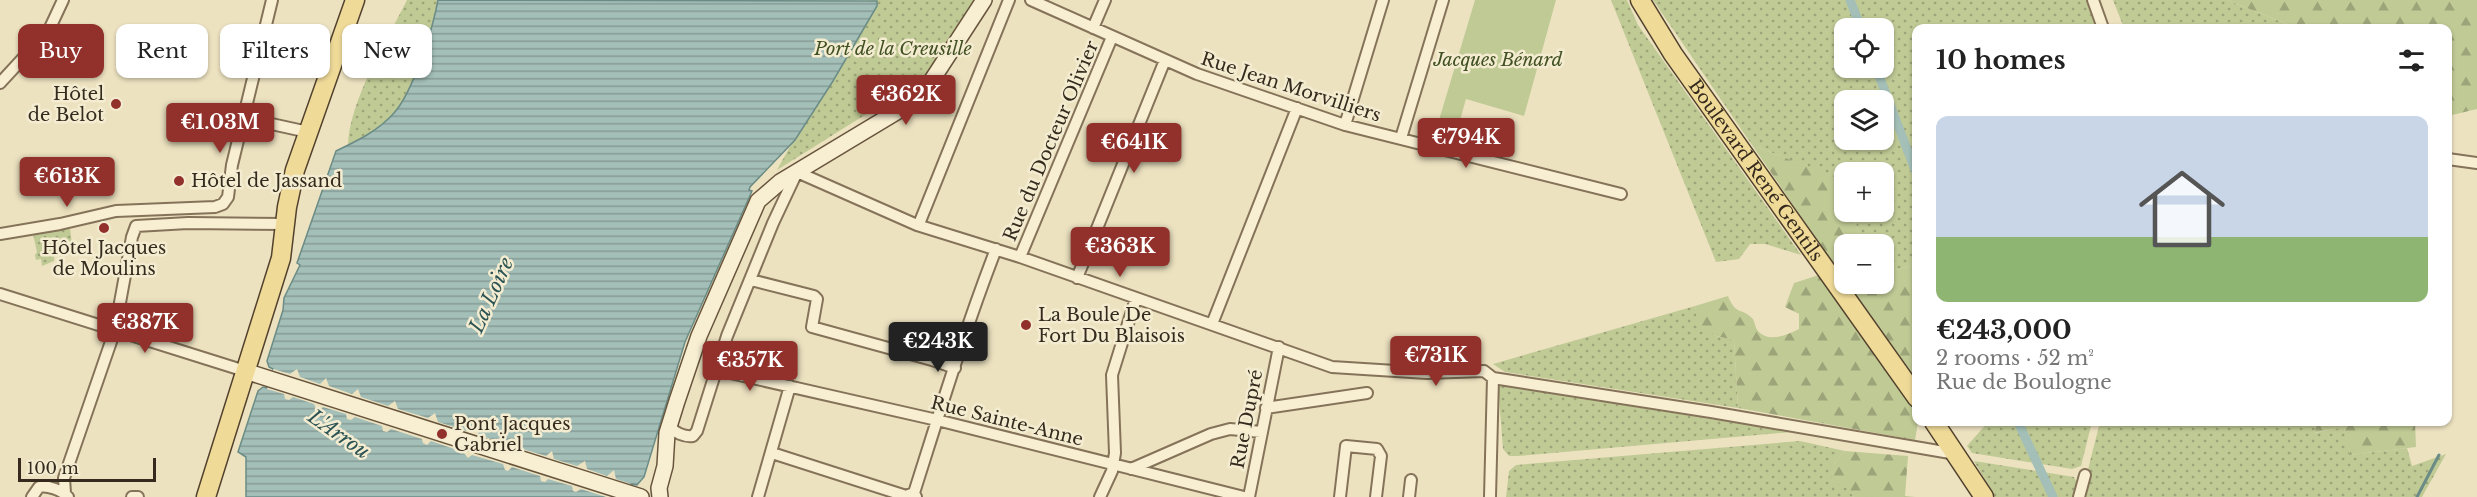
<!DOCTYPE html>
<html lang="en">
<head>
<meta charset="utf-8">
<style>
	body { margin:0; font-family:"Libre Baskerville",serif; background:#f2f2f2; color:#222; height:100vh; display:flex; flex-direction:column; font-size:22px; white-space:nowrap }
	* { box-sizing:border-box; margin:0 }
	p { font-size:20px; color:#767676 }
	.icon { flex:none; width:33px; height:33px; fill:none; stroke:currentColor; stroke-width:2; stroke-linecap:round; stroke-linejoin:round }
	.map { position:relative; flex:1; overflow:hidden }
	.details { position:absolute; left:1912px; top:24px; width:540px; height:402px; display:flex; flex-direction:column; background:#fff; border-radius:12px; box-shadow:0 2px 4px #0004 }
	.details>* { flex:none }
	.top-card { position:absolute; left:18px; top:24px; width:570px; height:54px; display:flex; gap:12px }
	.fabs { position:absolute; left:1834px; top:18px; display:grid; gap:12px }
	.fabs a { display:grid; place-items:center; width:60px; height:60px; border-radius:12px; background:#fff; box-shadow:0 2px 4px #0004; font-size:30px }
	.scale { position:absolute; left:18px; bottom:15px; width:138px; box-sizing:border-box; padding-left:6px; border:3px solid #352a1d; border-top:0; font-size:16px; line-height:21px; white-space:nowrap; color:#352a1d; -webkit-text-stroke:4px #f4ecd0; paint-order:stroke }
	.price { position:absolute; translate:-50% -51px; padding:0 14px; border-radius:6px; background:#92312b; color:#fff; font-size:20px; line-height:39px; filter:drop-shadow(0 2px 3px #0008) }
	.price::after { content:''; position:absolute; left:50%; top:36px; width:18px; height:14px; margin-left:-9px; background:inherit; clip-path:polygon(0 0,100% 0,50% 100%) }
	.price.on { background:#222; color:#fff }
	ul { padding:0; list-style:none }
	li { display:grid; align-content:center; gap:12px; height:318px; padding:0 24px }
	li span { display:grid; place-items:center; height:186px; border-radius:12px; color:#555 }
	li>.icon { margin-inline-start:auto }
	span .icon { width:108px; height:108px; fill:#fffc; stroke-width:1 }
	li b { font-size:26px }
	h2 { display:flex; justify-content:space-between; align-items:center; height:72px; padding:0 24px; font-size:26px }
	.pill { padding:0 21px; border-radius:12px; background:#fff; box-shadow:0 2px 4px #0004; font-size:21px; line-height:54px }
	.pill.on { background:#92312b; color:#fff }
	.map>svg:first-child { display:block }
</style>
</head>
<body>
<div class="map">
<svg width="2477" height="497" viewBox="0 0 2477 497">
	<defs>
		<pattern id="grass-dots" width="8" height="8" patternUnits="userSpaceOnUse" patternTransform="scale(1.5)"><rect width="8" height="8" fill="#c0ca95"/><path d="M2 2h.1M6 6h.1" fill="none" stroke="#9da479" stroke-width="1.8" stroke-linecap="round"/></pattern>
		<pattern id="forest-firs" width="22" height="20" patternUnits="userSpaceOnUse" patternTransform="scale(1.5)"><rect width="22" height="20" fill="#c0ca95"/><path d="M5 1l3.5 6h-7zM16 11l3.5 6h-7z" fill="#9da479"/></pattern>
		<pattern id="water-rules" width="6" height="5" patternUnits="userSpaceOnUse" patternTransform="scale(1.5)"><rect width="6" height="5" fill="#a3bfb8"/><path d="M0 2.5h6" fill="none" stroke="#869b95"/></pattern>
	</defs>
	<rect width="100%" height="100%" fill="#ece2c0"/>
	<path fill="url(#grass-dots)" fill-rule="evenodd" d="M407 0H438C433 28 413 94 394 113 380 127 365 137 348 146 349 101 387 40 407 0Z
		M871 0H975C953 35 932 76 899 101L892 98 777 170Z
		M1611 0H1627L1638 25 1801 255 1765 244H1750L1739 259 1716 262Z
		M1653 0H2087L2100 28H1917V264L1884 273V244H1857L1860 236 1852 212H1884V172H1845V191L1841 180 1752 145ZM1845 28H1884V68H1845ZM1845 100H1884V140H1845Z
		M2113 0H2227L2297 28H2124Z
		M70 228 72 244 55 248 54 261 42 266 41 259 36 260 35 255 37 252 33 234Z
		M1695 306 1698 322 1716 336 1734 340 1738 408 1505 372 1493 364Z
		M1498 385 1792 432 1518 456H1509L1503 449Z
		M1988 422H2092L2081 466 2072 469 1972 453 1967 446Z
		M2100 422H2315L2317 425 2315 433 2344 427 2350 455 2407 448 2412 466 2446 454 2422 497H2081Z
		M1800 441 1845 451 1832 465 1854 497H1506L1509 471 1516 465Z
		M1974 461 2074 477 2078 485 2074 497H1995Z"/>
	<path fill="url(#forest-firs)" d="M2227 0H2477V109L2448 116V28H2297Z
		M1752 145 1842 180 1845 191V212H1852L1860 236 1857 244H1845V267L1835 266Z
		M1917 264V385L1847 284H1884V273Z
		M1819 275 1917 411 1918 422 1915 440 1738 408 1734 340 1716 336 1697 322 1695 306 1728 296C1736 316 1741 307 1752 318 1755 321 1755 328 1758 331 1769 343 1787 335 1799 329V314L1785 307 1794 283Z
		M2315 422H2415L2416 447 2349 455 2344 427 2314 433 2317 425Z
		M1845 451 1908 456 1905 496 1916 497H1854L1848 489 1832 481V465Z"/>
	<path fill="#c0ca95" d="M1475 0H1556L1524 116 1466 99 1453 145 1433 140Z"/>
	<path fill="url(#water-rules)" stroke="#6b8c86" stroke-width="1.5" d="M438 0 877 1V6L833 81 795 140 750 187 749 190 752 191 685 342 644 477 637 485 631 484 627 497H246V457L238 452 258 391 263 387 267 388 273 369 269 367 267 361 283 310 284 298 300 265 297 263 336 151C357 141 378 131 394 113 413 92 433 28 438 0Z"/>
	<path fill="#ece2c0" d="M273 369 290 374 297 369 300 377 320 384 326 378 329 386 352 394 358 389 361 397 388 406 395 401 398 409 428 418 435 413 438 422 470 432 476 427 479 435 510 445 516 439 519 448 546 456 552 451 554 459 577 466 585 461 587 469 607 476 614 470 616 479 631 484 627 497H606L581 489 576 492 573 491 572 486 548 479 545 482 541 481 540 476 512 467 508 471 505 470 503 464 472 455 468 458 463 452 431 441 427 445 423 443 422 439 391 429 387 432 383 431 382 426 355 417 351 420 347 419 346 414 323 407 319 410 316 409 314 404 293 397 289 400 285 399 284 394 267 389Z"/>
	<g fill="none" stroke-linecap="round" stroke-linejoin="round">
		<path stroke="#6b8c86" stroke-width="3" d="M2417 497 2439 455"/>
		<path stroke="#a3bfb8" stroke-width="9" d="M1850 0 1861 28
			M1876 68 1917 175
			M2018 422 2053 497"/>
		<g stroke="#857359" stroke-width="14">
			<path id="minor" d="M1031 0 1197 74 1345 125 1621 194
				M2093 0 2103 28
				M1093 28 1105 0
				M0 83 49 30 63 0
				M244 118 308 132
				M1345 125 1383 0
				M1401 138 1443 0
				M2448 159 2477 163
				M919 224 1009 0
				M136 226 188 223 285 224
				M0 234 60 224 116 211 215 207 223 204 228 197 232 165 272 0
				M1020 257 1112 37
				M1077 278 1165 60
				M751 280 814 296 817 299 812 327 932 360 955 368
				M0 294 245 371
				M1212 324 1297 108
				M717 370 937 420 1244 497
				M1493 378 1711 412 1956 454
				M1266 408 1367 393
				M670 425C673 433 685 437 693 436L697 431 727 336 773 223 797 172 917 225 1020 257 1332 367 1427 373 1484 371 1493 378
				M772 453 906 496 914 493
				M1131 469 1211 434 1230 429 1261 432
				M65 493 64 478 115 330 132 237 136 226
				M32 497 39 487C47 485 62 490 68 497
				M132 497H138
				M758 497 790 386
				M916 497 914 493C940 411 965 329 996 249
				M1100 497 1112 471 1115 453 1112 375 1136 298
				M1249 497 1279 347
				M1340 497 1346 446 1377 449 1381 456 1376 497
				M1409 497 1411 480
				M1490 497 1493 378
				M2079 497 2085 475"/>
		</g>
		<g stroke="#67543c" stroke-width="18">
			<path id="secondary" d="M245 371 641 497
				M660 497 659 488 665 466 667 433 677 401 699 336 758 201 780 182 908 105 932 80 984 0"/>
		</g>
		<g stroke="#52412d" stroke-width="21">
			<g id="primary">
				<path id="s1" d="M1640 0 1673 54 1917 398"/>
				<path d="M1934 422 1984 497"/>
				<path d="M206 497 281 258 287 207 295 170 355 0"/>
			</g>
		</g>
		<use href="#minor" stroke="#f8efd3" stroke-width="10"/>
		<use href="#secondary" stroke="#f8efd3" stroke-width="15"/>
		<use href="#primary" stroke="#efda98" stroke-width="18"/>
	</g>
	<g fill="#92312b" stroke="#f4ecd0" stroke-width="2">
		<circle cx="116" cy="104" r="6"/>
		<circle cx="179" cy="181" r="6"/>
		<circle cx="104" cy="228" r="6"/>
		<circle cx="1026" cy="325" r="6"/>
		<circle cx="442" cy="434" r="6"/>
	</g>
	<g text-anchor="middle" stroke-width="5" stroke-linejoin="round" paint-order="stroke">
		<g font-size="18" font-style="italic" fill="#425124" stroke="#f4ecd0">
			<text x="893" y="55">Port de la Creusille</text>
			<text x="1498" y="66">Jacques Bénard</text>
		</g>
		<g font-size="18" fill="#352a1d" stroke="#f4ecd0">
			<text transform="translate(1291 87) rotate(18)" y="6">Rue Jean Morvilliers</text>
			<text transform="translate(1051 141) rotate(-67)" y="6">Rue du Docteur Olivier</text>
			<text dy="6" stroke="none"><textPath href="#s1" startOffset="206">Boulevard René Gentils</textPath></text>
			<text transform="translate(1247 419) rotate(-79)" y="6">Rue Dupré</text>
			<text transform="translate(1007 421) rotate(14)" y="6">Rue Sainte-Anne</text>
		</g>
		<g font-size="18" fill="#352a1d" stroke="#f4ecd0" text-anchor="start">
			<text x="104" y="100" text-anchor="end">Hôtel<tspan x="104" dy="21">de Belot</tspan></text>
			<text x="191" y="187">Hôtel de Jassand</text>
			<text x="104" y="254" text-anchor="middle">Hôtel Jacques<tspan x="104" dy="21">de Moulins</tspan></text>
			<text x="1038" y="321">La Boule De<tspan x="1038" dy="21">Fort Du Blaisois</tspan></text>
			<text x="454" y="430">Pont Jacques<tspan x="454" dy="21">Gabriel</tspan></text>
		</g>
		<g font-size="20" font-style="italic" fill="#2c5454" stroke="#f4ecd0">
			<text transform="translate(491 295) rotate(-66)" y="7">La Loire</text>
			<text transform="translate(339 434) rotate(35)" y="7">L'Arrou</text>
		</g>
	</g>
</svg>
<div class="fabs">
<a><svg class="icon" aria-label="locate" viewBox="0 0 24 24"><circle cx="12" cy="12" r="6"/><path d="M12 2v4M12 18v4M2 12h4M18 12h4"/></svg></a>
<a><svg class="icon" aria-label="layers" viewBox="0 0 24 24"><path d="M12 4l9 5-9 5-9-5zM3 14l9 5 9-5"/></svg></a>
<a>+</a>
<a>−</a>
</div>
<div class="scale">100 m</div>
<b class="price" style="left:906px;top:126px">€362K</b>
<b class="price" style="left:220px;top:154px">€1.03M</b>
<b class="price" style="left:1466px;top:169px">€794K</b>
<b class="price" style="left:1134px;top:174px">€641K</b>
<b class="price" style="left:67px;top:208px">€613K</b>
<b class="price" style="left:1120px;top:278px">€363K</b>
<b class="price" style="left:145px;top:354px">€387K</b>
<b class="price on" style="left:938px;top:373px">€243K</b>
<b class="price" style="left:1436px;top:387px">€731K</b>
<b class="price" style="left:750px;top:392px">€357K</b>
<div class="top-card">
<a class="pill on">Buy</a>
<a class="pill">Rent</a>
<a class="pill">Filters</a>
<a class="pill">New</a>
</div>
<section class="details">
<h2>10 homes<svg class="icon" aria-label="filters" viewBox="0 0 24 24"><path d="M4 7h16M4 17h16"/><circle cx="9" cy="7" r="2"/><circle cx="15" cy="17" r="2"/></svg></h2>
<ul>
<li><span style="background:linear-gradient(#c9d6e8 65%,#8fb573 0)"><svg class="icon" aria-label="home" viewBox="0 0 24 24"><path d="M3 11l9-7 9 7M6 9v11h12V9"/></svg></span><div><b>€243,000</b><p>2 rooms · 52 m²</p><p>Rue de Boulogne</p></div></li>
</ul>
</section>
</div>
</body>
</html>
